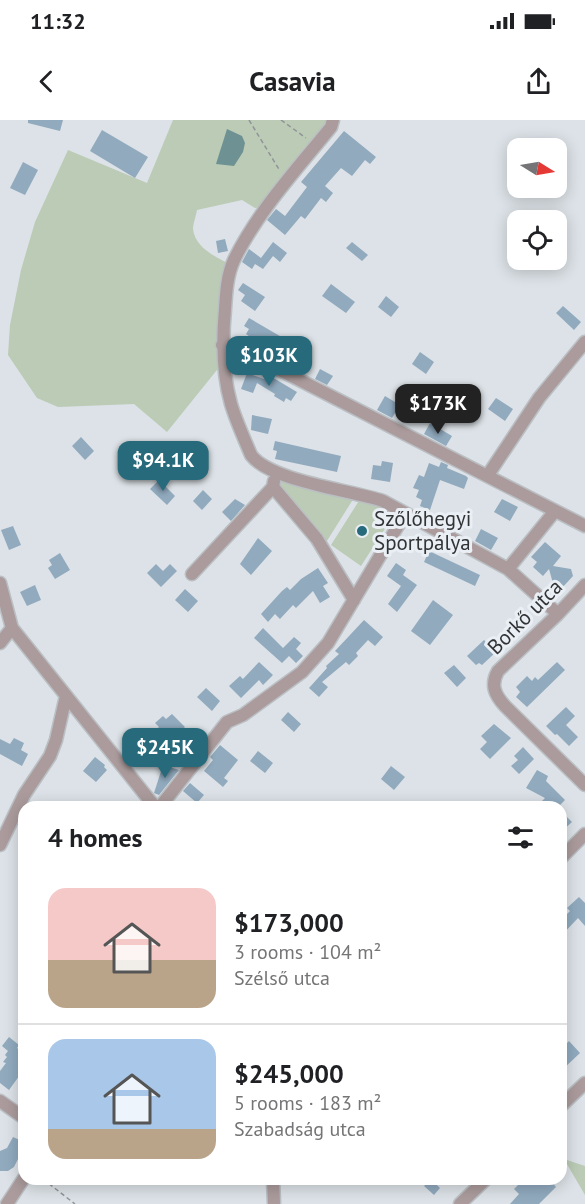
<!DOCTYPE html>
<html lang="en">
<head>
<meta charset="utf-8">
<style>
	body { margin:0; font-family:"PT Sans",sans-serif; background:#f6f6f6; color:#202124; height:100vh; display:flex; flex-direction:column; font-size:22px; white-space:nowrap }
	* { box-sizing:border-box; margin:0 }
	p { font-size:20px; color:#757577 }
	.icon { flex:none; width:33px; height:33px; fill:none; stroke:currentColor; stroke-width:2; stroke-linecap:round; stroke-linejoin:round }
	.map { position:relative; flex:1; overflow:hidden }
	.side { position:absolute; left:18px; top:681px; width:549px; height:384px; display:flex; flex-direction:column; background:#fff; border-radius:18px; box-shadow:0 3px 15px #0003 }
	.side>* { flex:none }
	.needle { width:39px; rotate:101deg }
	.fabs { position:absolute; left:507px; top:18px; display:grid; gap:12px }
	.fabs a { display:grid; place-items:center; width:60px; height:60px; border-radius:12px; background:#fff; box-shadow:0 3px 15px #0003; font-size:30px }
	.price { position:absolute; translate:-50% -51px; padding:0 14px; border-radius:12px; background:#266a7b; color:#fff; font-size:20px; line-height:39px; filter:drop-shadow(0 2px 3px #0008) }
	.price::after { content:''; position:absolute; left:50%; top:36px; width:18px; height:14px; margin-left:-9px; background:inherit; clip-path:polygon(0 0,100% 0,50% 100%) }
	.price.selected { background:#222; color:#fff }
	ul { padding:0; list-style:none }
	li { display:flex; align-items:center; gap:18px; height:150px; padding:0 30px }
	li+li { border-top:2px solid #e0e0e0 }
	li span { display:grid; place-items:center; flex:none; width:168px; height:120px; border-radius:18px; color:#555 }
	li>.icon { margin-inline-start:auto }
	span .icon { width:72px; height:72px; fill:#fffc; stroke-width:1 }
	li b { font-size:26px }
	h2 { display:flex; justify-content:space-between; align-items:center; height:72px; padding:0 30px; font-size:26px }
	.status { display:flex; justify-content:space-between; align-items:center; height:42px; padding:0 30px; background:#fff; direction:ltr }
	.status svg { height:16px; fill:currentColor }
	header { display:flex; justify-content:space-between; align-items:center; height:78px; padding:0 30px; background:#fff; font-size:27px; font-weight:600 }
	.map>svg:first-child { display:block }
</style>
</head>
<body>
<div class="status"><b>11:32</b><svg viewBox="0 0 49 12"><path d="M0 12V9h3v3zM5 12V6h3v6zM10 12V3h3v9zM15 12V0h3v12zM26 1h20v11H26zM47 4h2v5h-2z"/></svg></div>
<header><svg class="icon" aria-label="back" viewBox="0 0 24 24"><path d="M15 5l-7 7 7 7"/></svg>Casavia<svg class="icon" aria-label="share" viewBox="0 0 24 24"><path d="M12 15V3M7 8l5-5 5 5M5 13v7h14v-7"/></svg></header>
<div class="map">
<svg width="585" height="1084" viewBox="0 0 585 1084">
	<rect width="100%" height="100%" fill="#dce2e7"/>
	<path fill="#bbcbb5" d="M173 0H327L328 3 261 87 255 88 242 80 197 90C196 96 193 104 193 109 195 128 216 137 231 145L225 240 167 312 134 284 58 287 37 278 8 235 10 205 21 150 35 102 68 30 147 63Z
		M282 356 357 373 325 424 278 364Z
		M362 376 393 396 361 446 331 425Z
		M564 1039 585 1046V1075Z"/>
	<path fill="#6e9294" d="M227 9 242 16 245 23 243 32 234 46 216 44Z"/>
	<path fill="#91aabe" d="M28 0H63L60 11 28 3Z
		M102 10 148 37 135 58 90 31Z
		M344 11 376 37 370 44 365 40 352 56 341 48 325 66 333 73 326 82 321 78 305 99 301 96 285 115 267 100 276 89 285 96 307 67 301 62Z
		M23 42 38 50 25 75 10 68Z
		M225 119 228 131 218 133 216 121Z
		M273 122 287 133 280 142 273 136 263 149 255 144 252 149 242 142 249 129 261 138Z
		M352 122 368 135 362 141 346 128Z
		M243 163 265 177 255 191 241 181 245 175 238 170Z
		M331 164 355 182 346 193 322 176Z
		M386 176 399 187 391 197 378 187Z
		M563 186 581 202 574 210 556 193Z
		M249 198 285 219 287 216 298 223 293 230 283 224 276 231 254 217 253 219 246 214 249 209 244 206Z
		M420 232 434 242 426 254 412 244Z
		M320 249 333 256 327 265 315 259Z
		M247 253 267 260 270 256 297 272 291 281 286 278 284 282 274 276 275 274 257 263 253 273 241 269Z
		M385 276 400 285 392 298 377 290Z
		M496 278 513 289 505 301 488 289Z
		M252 295 272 299 268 314 251 310Z
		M430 303 452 316 446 326 424 314Z
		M81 317 94 331 85 340 72 326Z
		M275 321 341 336 337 352 275 339 277 331 273 330Z
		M382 341 393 343 390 362 371 359 373 345 381 346Z
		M441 342 448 345 447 348 466 356 468 358 464 369 440 360 430 390 420 386 422 380 416 377 419 370 413 368 419 355 424 357 429 343 439 347Z
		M159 360 175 376 167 385 150 369Z
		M203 370 212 379 202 390 193 381Z
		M235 379 245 385 231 401 222 392Z
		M502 379 518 387 510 401 494 392Z
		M13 406 21 425 9 430 1 410Z
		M481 409 498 418 491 430 475 421Z
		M258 418 272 431 251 455 240 444Z
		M545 422 561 436 553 446 571 449 573 456 561 469 554 467 549 449 543 456 533 447 537 442 531 437Z
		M429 431 480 455 475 466 424 442Z
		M60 433 70 450 55 459 48 448 52 445 49 440Z
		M396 443 406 450 403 455 417 465 397 492 388 484 401 466 387 456Z
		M156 444 163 451 170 444 177 451 161 467 147 453Z
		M318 448 328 463 323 466 330 477 320 483 313 471 296 488 293 485 280 499 275 494 268 502 261 494 282 471 287 467 290 470 301 459Z
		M35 465 41 480 27 486 20 472Z
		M185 469 198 481 188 492 175 480Z
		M433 480 453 495 430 525 411 511Z
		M525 491 533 499 522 509 515 502Z
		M364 500 383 517 375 526 368 520 356 533 358 536 349 545 346 542 322 562 328 567 319 577 309 568 327 548 326 546 339 534 335 531Z
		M263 508 283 528 294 517 301 523 296 529 303 536 296 543 289 536 282 543 254 518Z
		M484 520 496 532 482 545 479 543 476 545 467 536Z
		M259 542 273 555 263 565 259 560 241 578 229 566 240 556 243 559Z
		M557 542 565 550 527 587 516 577 520 572 516 567 527 556 532 561 535 557 538 560Z
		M454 545 466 558 457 567 444 553Z
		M206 568 220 581 212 591 197 577Z
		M566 587 575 596 566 605 578 617 569 626 557 614 555 615 546 606Z
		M288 592 301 604 294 612 281 600Z
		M172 594 185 607 165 626 152 613 159 607 155 603 163 596 166 599Z
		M494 604 511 618 490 639 480 629 487 622 481 616Z
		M14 618 24 623 21 630 28 634 22 646 0 634V619L10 624Z
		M220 625 238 640 224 658 228 661 223 667 204 651 213 640 210 637Z
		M523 627 534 639 519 654 511 646 518 640 514 636Z
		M258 631 273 643 265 653 250 641Z
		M95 637 105 645 104 647 107 650 96 662 83 651Z
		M163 645 179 650 159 675 154 673Z
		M391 646 405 657 394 670 381 659Z
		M537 650 548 656 546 661 565 680 558 687H536L545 678 526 668Z
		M190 663 204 675 197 683 183 671Z
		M561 691 572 702 561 712Z
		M579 777 585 783V806L578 798 561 816V800L570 791 567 788Z
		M9 917 19 925 17 928 24 933V944L19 950 22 952 9 970 0 963V951L6 943 3 942 7 937 5 935 8 931 2 926Z
		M569 921 580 933 561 951V929Z
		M13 1017 24 1022V1027L14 1047 8 1051H0V1031L7 1028Z
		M431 1059 440 1068 434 1075 424 1066Z
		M524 1059H549L556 1067 539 1084H510L519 1074 514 1069Z"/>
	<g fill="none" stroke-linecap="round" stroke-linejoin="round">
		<g stroke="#babfc3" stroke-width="15">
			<path id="minor" d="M333 0 331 7C297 49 258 91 234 140 227 155 226 173 225 189 222 221 222 252 231 284 236 301 244 318 251 335 270 361 350 370 383 381L508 449 558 494
				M222 225 276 248 585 406
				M488 355 539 278 585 222
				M273 367 317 419 354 480
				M508 449 555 391
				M192 454 273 367 274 361
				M0 463 12 508 155 687
				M585 465 558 494 498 551C490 565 495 575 505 586L585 665
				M0 523 12 508
				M160 687 227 602 243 595 302 552 328 523 405 394
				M0 725 24 675 50 636 56 620 66 576
				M561 738 585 714
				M0 981 24 998
				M561 986 585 963
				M273 1059 274 1084
				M7 1084 24 1058
				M460 1084 486 1059"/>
		</g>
		<path stroke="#909498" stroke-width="1.5" stroke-dasharray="4.5 3" stroke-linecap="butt" d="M249 0 280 51
			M281 0 306 18
			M43 1059 75 1084"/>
		<use href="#minor" stroke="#ab9b9c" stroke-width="12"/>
	</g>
	<circle fill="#266a7b" stroke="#e9eff4" stroke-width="2" cx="362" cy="411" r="6"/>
	<g text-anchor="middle" stroke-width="6" stroke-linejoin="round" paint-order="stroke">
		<g font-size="21" fill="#313335" stroke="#e9eff4" text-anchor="start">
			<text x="374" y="406">Szőlőhegyi<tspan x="374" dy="24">Sportpálya</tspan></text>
		</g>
		<g font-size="21" fill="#313335" stroke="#e9eff4">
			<text transform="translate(525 497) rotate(-45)" y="7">Borkő utca</text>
		</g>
	</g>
</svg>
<div class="fabs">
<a><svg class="needle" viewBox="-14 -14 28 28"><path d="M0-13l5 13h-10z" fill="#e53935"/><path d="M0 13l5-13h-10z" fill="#757577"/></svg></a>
<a><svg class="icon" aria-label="locate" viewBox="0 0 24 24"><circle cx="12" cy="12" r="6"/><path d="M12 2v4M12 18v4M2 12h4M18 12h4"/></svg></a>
</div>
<b class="price" style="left:269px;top:267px">$103K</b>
<b class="price selected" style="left:438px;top:315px">$173K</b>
<b class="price" style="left:163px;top:372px">$94.1K</b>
<b class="price" style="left:165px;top:659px">$245K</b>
<section class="side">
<h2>4 homes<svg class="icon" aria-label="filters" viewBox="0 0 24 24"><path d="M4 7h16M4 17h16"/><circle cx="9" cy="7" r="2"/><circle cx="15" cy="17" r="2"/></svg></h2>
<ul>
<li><span style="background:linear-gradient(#f6c9c9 60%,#b9a48a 0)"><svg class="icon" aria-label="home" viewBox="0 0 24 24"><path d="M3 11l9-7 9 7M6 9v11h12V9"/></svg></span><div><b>$173,000</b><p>3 rooms · 104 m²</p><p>Szélső utca</p></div></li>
<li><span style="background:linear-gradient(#a9c7e8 75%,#b9a48a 0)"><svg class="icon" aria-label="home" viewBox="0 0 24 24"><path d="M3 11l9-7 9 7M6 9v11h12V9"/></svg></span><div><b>$245,000</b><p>5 rooms · 183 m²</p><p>Szabadság utca</p></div></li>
</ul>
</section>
</div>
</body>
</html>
